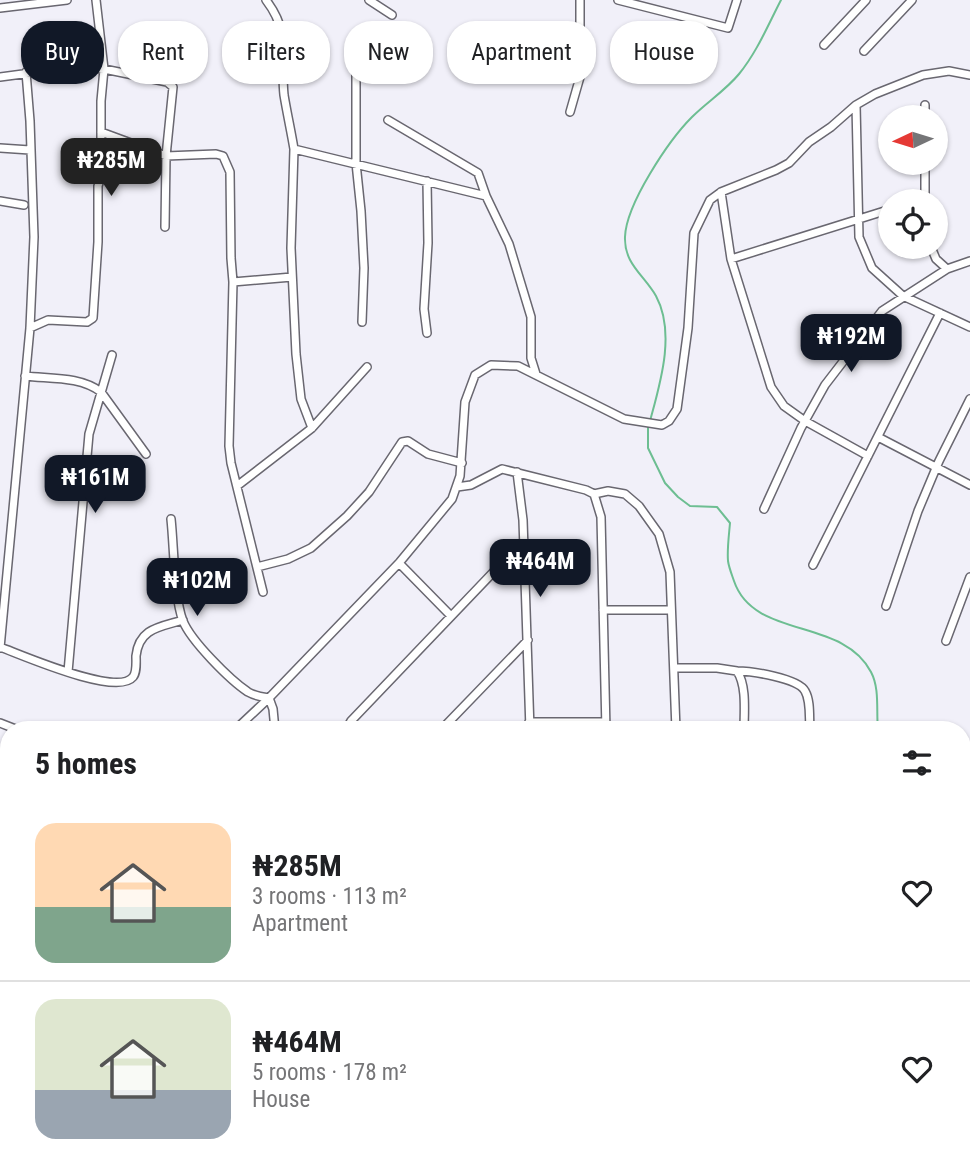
<!DOCTYPE html>
<html lang="en">
<head>
<meta charset="utf-8">
<style>
	body { margin:0; font-family:"Roboto Condensed",sans-serif; background:#f6f6f6; color:#202124; height:100vh; display:flex; flex-direction:column; font-size:26px; white-space:nowrap }
	* { box-sizing:border-box; margin:0 }
	p { font-size:23px; color:#757577 }
	.icon { flex:none; width:38px; height:38px; fill:none; stroke:currentColor; stroke-width:2; stroke-linecap:round; stroke-linejoin:round }
	.map { position:relative; flex:1; overflow:hidden }
	.panel { position:absolute; left:0px; top:721px; width:971px; height:448px; display:flex; flex-direction:column; background:#fff; border-radius:28px 28px 0 0; box-shadow:0 2px 5px #0004 }
	.panel>* { flex:none }
	.banner { position:absolute; left:21px; top:21px; width:929px; height:63px; display:flex; gap:14px }
	.needle { width:46px; rotate:266deg }
	.tools { position:absolute; left:878px; top:105px; display:grid; gap:14px }
	.tools a { display:grid; place-items:center; width:70px; height:70px; border-radius:50%; background:#fff; box-shadow:0 2px 5px #0004; font-size:35px }
	.price { position:absolute; translate:-50% -60px; padding:0 16px; border-radius:14px; background:#111827; color:#fff; font-size:23px; line-height:46px; filter:drop-shadow(0 2px 4px #0008) }
	.price::after { content:''; position:absolute; left:50%; top:42px; width:21px; height:16px; margin-left:-10px; background:inherit; clip-path:polygon(0 0,100% 0,50% 100%) }
	.price.current { background:#222; color:#fff }
	ul { padding:0; list-style:none }
	li { display:flex; align-items:center; gap:21px; height:175px; padding:0 35px }
	li+li { border-top:2px solid #e0e0e0 }
	li span { display:grid; place-items:center; flex:none; width:196px; height:140px; border-radius:21px; color:#555 }
	li>.icon { margin-inline-start:auto }
	span .icon { width:84px; height:84px; fill:#fffc; stroke-width:1 }
	li b { font-size:30px }
	h2 { display:flex; justify-content:space-between; align-items:center; height:84px; padding:0 35px; font-size:30px }
	.tag { padding:0 24px; border-radius:28px; background:#fff; box-shadow:0 2px 5px #0004; font-size:24px; line-height:63px }
	.tag.current { background:#111827; color:#fff }
	.map>svg:first-child { display:block }
</style>
</head>
<body>
<div class="map">
<svg width="970" height="1169" viewBox="0 0 970 1169">
	<rect width="100%" height="100%" fill="#f1f0f9"/>
	<g fill="none" stroke-linecap="round" stroke-linejoin="round">
		<path stroke="#6dbe92" stroke-width="2" d="M650 421C660 384 676 333 656 296 644 275 624 264 625 237 626 204 669 140 692 117 707 102 726 90 739 74 757 52 768 25 781 0
			M648 427V448L665 483 678 497 690 506 717 507 730 523C729 535 727 549 728 561 729 568 732 575 734 581 754 640 843 617 871 672 880 689 876 711 878 730
			M962 876 970 957"/>
		<g stroke="#696770" stroke-width="10">
			<path id="minor" d="M266 0C292 34 280 57 284 95 287 113 291 131 294 149
				M369 0 392 15
				M618 0 728 28 737 0
				M0 8 67 0
				M824 45 866 0
				M864 51 912 0
				M0 77 60 69 83 68 104 69 167 82 173 87 166 156 165 227
				M856 105 859 237 872 268 903 296 970 327
				M570 112 580 77V0
				M925 117V105
				M388 120 478 173 486 196
				M101 132 166 156 216 154 223 156 230 172 231 258 233 282 229 446 231 463 263 592
				M0 148 30 150
				M925 163V201
				M721 192 731 259 771 387 784 406 805 421 868 456
				M0 201 24 205
				M931 247 936 259 947 269
				M731 259 891 209
				M233 282 292 277
				M362 322 364 268 361 211 356 163V72L367 58
				M30 328 48 320 87 322 93 318 98 242V186L101 177V101L104 69 96 0
				M427 333 424 309 428 243 427 181
				M25 376C50 379 80 376 101 392L146 454
				M312 428 301 399 296 354 291 248 294 149 486 196 509 244 531 317V358L536 374
				M878 437 970 485
				M517 472 523 520 530 730
				M237 486 312 428 367 367
				M457 487 471 485 502 469 586 490 594 494 601 517 606 730
				M594 494 608 491 625 494 639 506 659 534 670 572 676 730
				M764 509 801 428 825 385 882 311 947 269 970 261
				M171 519C174 546 174 598 183 621 191 641 230 680 248 692 255 696 261 697 269 698L273 709 275 730
				M399 563 451 616
				M813 565 940 313
				M257 567 288 559 311 548 347 516 369 492 402 442 408 441 428 454 462 463
				M886 606 918 511 939 461 970 399
				M603 610H671
				M946 641 970 577
				M0 647C22 655 117 697 133 677 137 672 136 663 136 656 139 628 160 627 183 620
				M0 648 30 328 34 237 30 121 26 72
				M674 668H717L737 671C747 686 744 712 744 730
				M737 671C751 671 798 678 805 691 811 701 809 718 810 730
				M68 672 89 434 112 355
				M529 722H605
				M0 723 18 730
				M235 730 269 698 399 563 452 499 460 476 465 402 475 375 491 365 518 366 624 419 662 425 669 421 677 409 688 328 694 233 710 200 721 192 776 170 789 163 809 142 831 127 856 105 875 94 923 75 949 71 970 75
				M346 730 351 721 524 540
				M441 730 528 640
				M0 802 9 805
				M0 911H9
				M0 1027H9
				M0 1090H9
				M282 1160H382
				M562 1160V1169
				M624 1160 625 1169
				M758 1160V1169
				M41 1169V1160
				M112 1169 113 1160
				M178 1169 179 1160
				M248 1169V1160
				M487 1169V1160
				M692 1169V1160"/>
		</g>
		<use href="#minor" stroke="#fff" stroke-width="7"/>
	</g>
</svg>
<div class="tools">
<a><svg class="needle" viewBox="-14 -14 28 28"><path d="M0-13l5 13h-10z" fill="#e53935"/><path d="M0 13l5-13h-10z" fill="#757577"/></svg></a>
<a><svg class="icon" aria-label="locate" viewBox="0 0 24 24"><circle cx="12" cy="12" r="6"/><path d="M12 2v4M12 18v4M2 12h4M18 12h4"/></svg></a>
</div>
<b class="price current" style="left:111px;top:198px">₦285M</b>
<b class="price" style="left:851px;top:374px">₦192M</b>
<b class="price" style="left:95px;top:515px">₦161M</b>
<b class="price" style="left:540px;top:599px">₦464M</b>
<b class="price" style="left:197px;top:618px">₦102M</b>
<div class="banner">
<a class="tag current">Buy</a>
<a class="tag">Rent</a>
<a class="tag">Filters</a>
<a class="tag">New</a>
<a class="tag">Apartment</a>
<a class="tag">House</a>
</div>
<section class="panel">
<h2>5 homes<svg class="icon" aria-label="filters" viewBox="0 0 24 24"><path d="M4 7h16M4 17h16"/><circle cx="9" cy="7" r="2"/><circle cx="15" cy="17" r="2"/></svg></h2>
<ul>
<li><span style="background:linear-gradient(#ffd9b3 60%,#7fa58c 0)"><svg class="icon" aria-label="home" viewBox="0 0 24 24"><path d="M3 11l9-7 9 7M6 9v11h12V9"/></svg></span><div><b>₦285M</b><p>3 rooms · 113 m²</p><p>Apartment</p></div><svg class="icon" aria-label="heart" viewBox="0 0 24 24"><path d="M12 20l-8-8c-3-5 5-10 8-4 3-6 11-1 8 4z"/></svg></li>
<li><span style="background:linear-gradient(#dfe7d0 65%,#9aa5b1 0)"><svg class="icon" aria-label="home" viewBox="0 0 24 24"><path d="M3 11l9-7 9 7M6 9v11h12V9"/></svg></span><div><b>₦464M</b><p>5 rooms · 178 m²</p><p>House</p></div><svg class="icon" aria-label="heart" viewBox="0 0 24 24"><path d="M12 20l-8-8c-3-5 5-10 8-4 3-6 11-1 8 4z"/></svg></li>
</ul>
</section>
</div>
</body>
</html>
